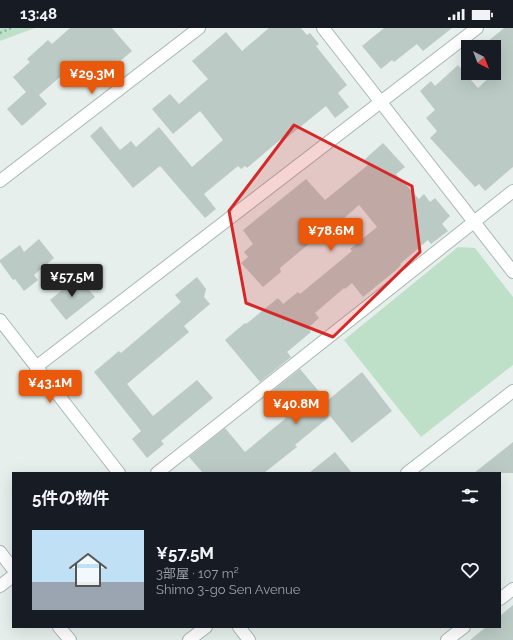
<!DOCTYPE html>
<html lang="ja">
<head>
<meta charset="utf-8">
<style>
	body { margin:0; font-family:Raleway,"Noto Sans JP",sans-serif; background:#242831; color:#f1f3f6; height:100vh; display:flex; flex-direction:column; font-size:15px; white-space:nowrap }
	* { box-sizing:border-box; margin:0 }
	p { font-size:13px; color:#9ea1a6 }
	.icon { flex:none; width:22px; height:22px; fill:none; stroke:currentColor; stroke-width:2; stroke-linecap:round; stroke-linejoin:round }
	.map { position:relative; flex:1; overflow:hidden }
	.details { position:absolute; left:12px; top:444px; width:489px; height:156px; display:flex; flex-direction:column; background:#171b24; border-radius:0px; box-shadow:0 4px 16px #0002 }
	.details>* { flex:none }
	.needle { width:26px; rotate:138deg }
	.fabs { position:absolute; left:461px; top:12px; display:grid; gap:8px }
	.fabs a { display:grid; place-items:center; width:40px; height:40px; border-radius:0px; background:#171b24; box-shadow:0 4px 16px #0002; font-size:20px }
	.price { position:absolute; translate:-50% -34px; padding:0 9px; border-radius:4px; background:#ea580c; color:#fff; font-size:13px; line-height:26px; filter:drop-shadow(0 1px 2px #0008) }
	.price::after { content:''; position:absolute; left:50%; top:24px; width:12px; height:9px; margin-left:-6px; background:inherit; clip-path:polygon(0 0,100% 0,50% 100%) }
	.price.current { background:#222; color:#fff }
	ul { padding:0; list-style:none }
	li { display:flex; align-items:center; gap:12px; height:100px; padding:0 20px }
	li span { display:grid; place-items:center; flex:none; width:112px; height:80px; border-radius:0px; color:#555 }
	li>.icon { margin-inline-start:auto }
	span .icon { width:48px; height:48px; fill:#fffc; stroke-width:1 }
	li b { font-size:17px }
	h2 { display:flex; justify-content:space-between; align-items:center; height:48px; padding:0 20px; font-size:17px }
	.status { display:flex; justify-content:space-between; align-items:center; height:28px; padding:0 20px; background:#171b24; direction:ltr }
	.status svg { height:11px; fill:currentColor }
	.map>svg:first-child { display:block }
</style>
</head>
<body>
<div class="status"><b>13:48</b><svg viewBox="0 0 49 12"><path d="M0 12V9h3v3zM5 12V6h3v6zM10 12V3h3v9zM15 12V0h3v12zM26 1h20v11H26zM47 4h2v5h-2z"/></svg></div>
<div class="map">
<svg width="513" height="612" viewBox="0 0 513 612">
	<rect width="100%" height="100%" fill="#e6efeb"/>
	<path fill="#bfe0c8" d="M0 0H35L0 13Z
		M458 219 475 220 513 269V337L421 409 344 312Z"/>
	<path fill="#bbcac4" d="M70 0H112L132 23 119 34 118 32 90 55 74 37 39 67 47 76 22 98 7 81 26 64 13 49 30 34 27 31 48 12 52 16Z
		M269 0H301L307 7 310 5 319 16 316 18 347 57 338 65 349 79 335 90 326 78 283 113 281 111 247 140 245 138 241 141 238 138 204 166 216 181 205 190 160 138 133 160 90 108 101 98 120 122 131 113 136 119 159 99 192 139 223 112 200 83 173 106 152 81 170 66 179 76 208 51 192 33 226 4 242 23Z
		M384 0H452L423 23 417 16 394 34 392 32 381 41 362 18Z
		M504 0H513V139L485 163 479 156 475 159 430 110 437 103 426 90 435 82 420 63 431 53 435 58 458 37 478 60 494 45V19H481Z
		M383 115 405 139 396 146 419 171 424 166 430 174 435 170 450 188 442 196 448 203 431 216 428 212 400 236 401 237 395 243 363 269 352 255 345 261 344 260 315 285 319 290 308 300 311 304 287 324 291 329 260 354 225 312 245 295 246 296 278 270 283 276 298 264 300 266 352 223 350 221 377 199 359 177 334 199 332 197 304 220 280 240 281 244 263 259 241 235 248 229 244 224 253 216 243 202 306 151 325 172 368 137 364 132Z
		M39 211 54 230 34 247 38 252 24 263 15 251 13 252 0 234V232L20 217 24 224Z
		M78 249 95 269 66 292 50 272Z
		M197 249 206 261 204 269 210 276 184 298 189 304 127 356 153 388 197 352 213 370 161 413 164 416 147 430 132 411 141 403 94 344 119 323 121 325 181 274 175 267Z
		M300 341 327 373 362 344 392 383 352 415 330 388 295 417 297 419 264 445H203L189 429 225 400 245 424 286 390 267 367Z
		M513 414V445H474Z
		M335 424 352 445H309Z
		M513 577V612H470L486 599H500V588Z"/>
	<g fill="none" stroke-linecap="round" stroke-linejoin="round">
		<g stroke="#a8b8b2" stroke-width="14">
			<path id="street" d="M323 0 513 244
				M0 153 199 0
				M36 339 477 0
				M157 445 513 163
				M407 445 513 363
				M0 524 13 541
				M0 558 13 548
				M500 571 513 561
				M59 599 70 612
				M189 612 206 599
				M447 612 464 599"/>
		</g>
		<g stroke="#a4bbb3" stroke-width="14">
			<path id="secondary" d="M0 292 119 445
				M239 599 249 612"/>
		</g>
		<path stroke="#86b3a5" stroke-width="2.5" stroke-dasharray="2 3" stroke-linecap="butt" d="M0 5 11 0"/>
		<use href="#street" stroke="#fff" stroke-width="12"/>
		<use href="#secondary" stroke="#fff" stroke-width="12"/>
	</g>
	<path fill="#d62828" fill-opacity="0.2" stroke="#d62828" stroke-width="3" stroke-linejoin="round" d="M294 97 412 158 420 224 333 309 246 275 229 183Z"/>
</svg>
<div class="fabs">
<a><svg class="needle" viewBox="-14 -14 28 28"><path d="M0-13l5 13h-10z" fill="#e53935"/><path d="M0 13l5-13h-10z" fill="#9ea1a6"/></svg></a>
</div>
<b class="price" style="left:92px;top:67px">¥29.3M</b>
<b class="price" style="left:331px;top:224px">¥78.6M</b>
<b class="price current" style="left:72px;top:270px">¥57.5M</b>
<b class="price" style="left:50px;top:376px">¥43.1M</b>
<b class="price" style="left:296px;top:397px">¥40.8M</b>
<section class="details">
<h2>5件の物件<svg class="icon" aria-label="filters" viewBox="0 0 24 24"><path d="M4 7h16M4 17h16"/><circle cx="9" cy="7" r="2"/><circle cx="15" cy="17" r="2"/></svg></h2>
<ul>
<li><span style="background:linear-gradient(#bfe0f5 65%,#9aa5b1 0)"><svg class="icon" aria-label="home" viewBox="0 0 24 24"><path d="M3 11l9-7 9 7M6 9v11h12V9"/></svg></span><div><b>¥57.5M</b><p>3部屋 · 107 m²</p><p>Shimo 3-go Sen Avenue</p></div><svg class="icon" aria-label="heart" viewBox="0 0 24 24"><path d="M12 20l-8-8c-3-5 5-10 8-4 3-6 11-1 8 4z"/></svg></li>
</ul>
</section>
</div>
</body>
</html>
